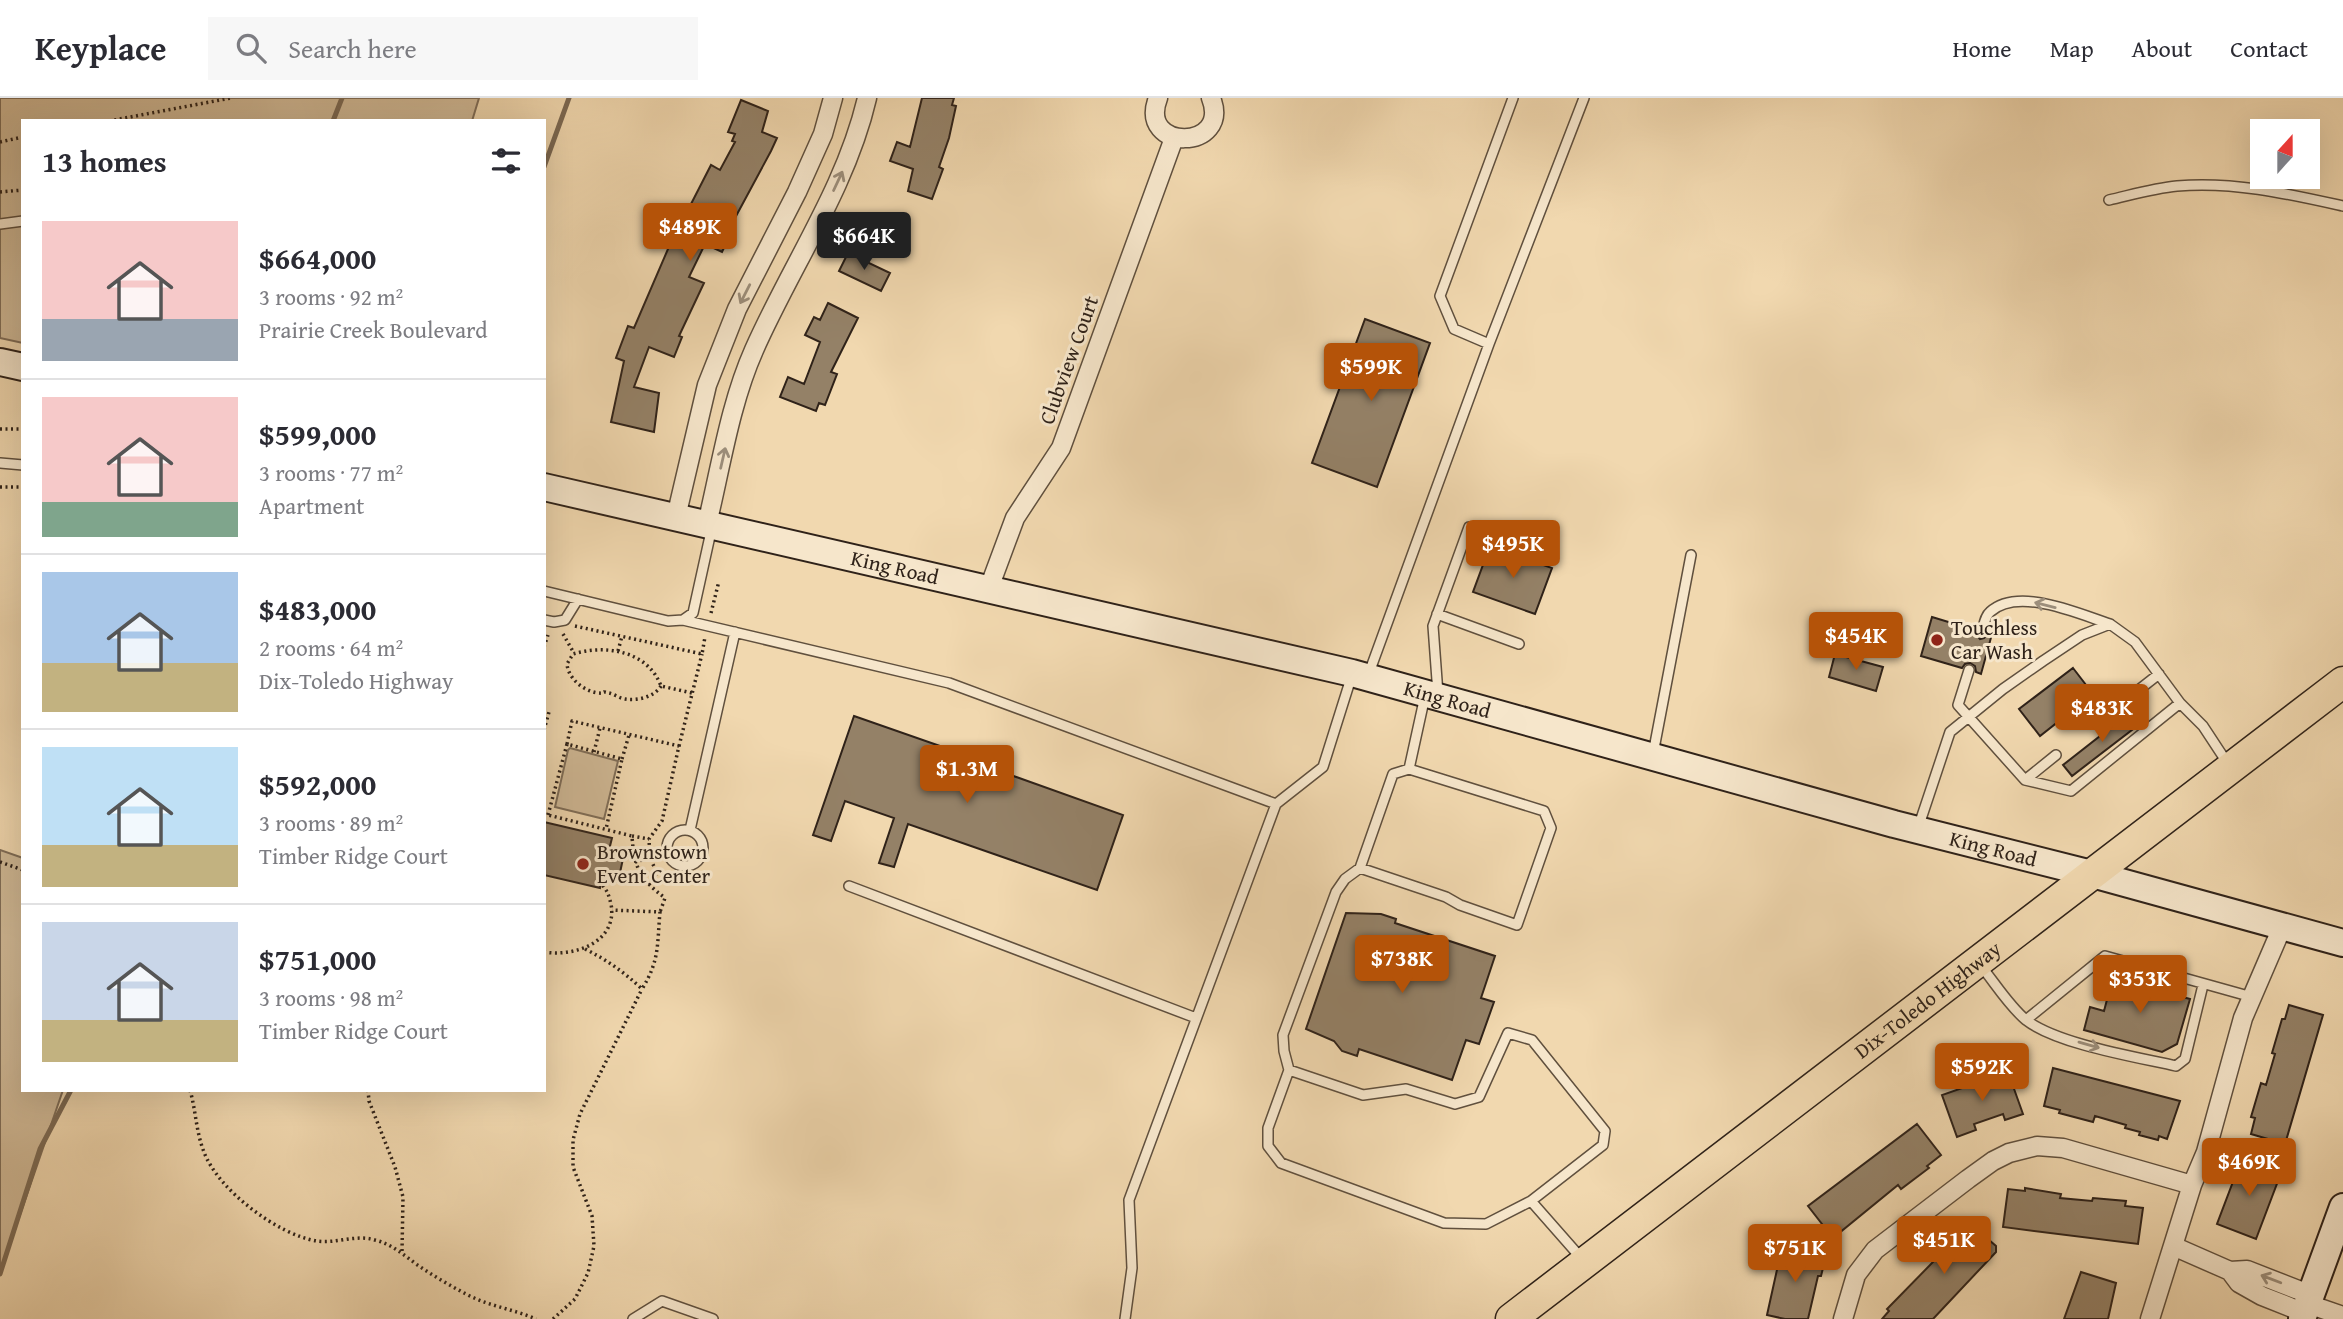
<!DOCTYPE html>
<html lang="en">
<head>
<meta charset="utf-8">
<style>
	body { margin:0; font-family:"Gentium Book Plus",serif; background:#f7f7f7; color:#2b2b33; height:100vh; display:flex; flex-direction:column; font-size:26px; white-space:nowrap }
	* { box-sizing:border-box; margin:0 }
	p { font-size:23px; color:#7c7c81 }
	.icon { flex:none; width:38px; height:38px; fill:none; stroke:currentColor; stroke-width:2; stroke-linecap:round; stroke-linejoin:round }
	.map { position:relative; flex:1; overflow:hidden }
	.sheet { position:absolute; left:21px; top:21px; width:525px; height:973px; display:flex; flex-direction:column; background:#fff; border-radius:0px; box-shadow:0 7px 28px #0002 }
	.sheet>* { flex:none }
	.needle { width:46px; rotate:21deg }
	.buttons { position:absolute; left:2250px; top:21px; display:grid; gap:14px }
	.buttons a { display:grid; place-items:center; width:70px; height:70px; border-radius:0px; background:#fff; box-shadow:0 7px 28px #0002; font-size:35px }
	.price { position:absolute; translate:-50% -60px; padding:0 16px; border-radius:7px; background:#b45309; color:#fff; font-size:23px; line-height:46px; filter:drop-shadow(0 2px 4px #0008) }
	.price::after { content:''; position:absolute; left:50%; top:42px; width:21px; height:16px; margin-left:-10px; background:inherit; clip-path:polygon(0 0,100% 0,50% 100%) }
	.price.on { background:#222; color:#fff }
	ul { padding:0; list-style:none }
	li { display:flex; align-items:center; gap:21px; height:175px; padding:0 21px }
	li+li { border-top:2px solid #e1e1e2 }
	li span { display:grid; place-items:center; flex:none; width:196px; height:140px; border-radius:0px; color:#555 }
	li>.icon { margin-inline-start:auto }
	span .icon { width:84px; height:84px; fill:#fffc; stroke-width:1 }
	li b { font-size:30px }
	h2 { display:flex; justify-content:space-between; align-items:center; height:84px; padding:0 21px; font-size:30px }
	header { display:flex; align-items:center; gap:42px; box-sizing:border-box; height:98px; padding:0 35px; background:#fff; border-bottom:2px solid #e1e1e2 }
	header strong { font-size:33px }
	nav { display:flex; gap:38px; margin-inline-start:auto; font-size:24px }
	.search { width:490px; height:63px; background:#f7f7f7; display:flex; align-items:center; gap:18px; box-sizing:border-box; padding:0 24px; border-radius:0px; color:#7c7c81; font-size:26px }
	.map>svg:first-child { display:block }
</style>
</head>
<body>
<header>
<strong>Keyplace</strong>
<div class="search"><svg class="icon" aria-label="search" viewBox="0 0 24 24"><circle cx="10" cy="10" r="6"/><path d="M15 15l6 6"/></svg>Search here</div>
<nav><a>Home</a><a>Map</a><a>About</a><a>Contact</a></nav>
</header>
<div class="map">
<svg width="2343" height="1221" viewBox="0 0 2343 1221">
	<rect width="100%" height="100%" fill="#f1d8af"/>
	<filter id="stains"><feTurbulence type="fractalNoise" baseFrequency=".00286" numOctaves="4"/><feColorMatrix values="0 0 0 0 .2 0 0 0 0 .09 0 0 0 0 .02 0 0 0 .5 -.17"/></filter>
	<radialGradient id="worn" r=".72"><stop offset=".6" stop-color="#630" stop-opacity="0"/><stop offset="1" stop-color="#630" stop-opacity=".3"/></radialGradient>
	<path fill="#d0b996" stroke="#806e58" stroke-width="2" d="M0 0H479L472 23H23V245L0 240Z
		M570 650 618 663 604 721 555 709 568 652Z
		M0 752 23 760V992H63L0 1175Z"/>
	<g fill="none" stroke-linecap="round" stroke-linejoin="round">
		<path stroke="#7c6a54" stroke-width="5" d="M333 23 342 0
			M544 69 569 0
			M0 1176 40 1051 71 992"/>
	</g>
	<path fill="#948167" stroke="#2f2219" stroke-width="2" d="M922 0H954L952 7 956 8 949 40 939 69 943 71 932 101 908 93 913 71 890 63 897 44 910 49Z
		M741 2 768 13 762 34 777 40 771 53 728 133 731 135 722 154 705 146 689 179 704 185 679 238 682 239 674 259 649 249 634 289 659 295 654 334 611 324 624 263 616 260 628 228 634 230 668 151 711 67 720 72 735 44 732 43 735 36 728 34Z
		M848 155 890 175 881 193 839 173Z
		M828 205 858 220 831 274 837 276 825 307 819 305 816 313 780 299 788 279 804 286 820 244 805 237 814 219 820 222Z
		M1365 221 1430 245 1377 389 1312 365Z
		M1490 448 1552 470 1535 516 1473 494Z
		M1932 519 1975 532 1976 536 1980 541 1984 540 1989 535 1992 536 1981 576 1976 574 1975 568 1970 565 1965 566 1962 570 1921 558Z
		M1835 556 1883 569 1876 593 1829 579Z
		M2073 570 2093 596 2040 638 2019 611Z
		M2132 613 2141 625 2072 678 2063 667Z
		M854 618 980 662 983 654 1002 660 999 669 1006 671 1005 675 1123 717 1097 792 908 726 894 769 879 765 894 720 845 703 831 743 813 737Z
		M544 724 612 740 609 752 624 756 618 784 602 780 600 790 544 777Z
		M1346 815 1381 816 1396 821 1395 825 1495 858 1481 900 1494 904 1479 946 1466 942 1452 982 1359 951 1357 958 1342 953 1334 943 1306 931Z
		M2113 879 2138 886 2139 882 2165 890 2164 894 2190 901 2177 946 2162 954 2084 932 2090 909 2104 913Z
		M2289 907 2323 917 2285 1046 2251 1036 2255 1020 2251 1019 2261 985 2266 987 2275 956 2272 955 2282 921H2285Z
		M2053 970 2180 1003 2167 1041 2159 1038 2158 1042 2139 1037 2140 1034 2125 1030 2126 1027 2095 1018 2093 1024 2059 1015 2060 1012 2044 1008Z
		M2008 974 2023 1016 2005 1022 2003 1016 1974 1026 1976 1032 1957 1039 1942 997Z
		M1917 1026 1941 1057 1927 1068 1929 1070 1901 1091 1898 1087 1833 1140 1808 1108Z
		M2242 1060 2281 1075 2256 1141 2217 1126Z
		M2025 1090 2061 1096 2060 1100 2092 1103 2093 1100 2126 1103 2125 1108 2143 1110 2138 1146 2003 1129 2008 1091 2025 1093Z
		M1967 1123 1996 1148V1154L1933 1221H1882L1889 1213 1887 1211 1933 1164 1931 1162Z
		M1782 1149 1826 1158 1821 1178H1818L1808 1221H1785L1767 1217Z
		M2081 1174 2116 1185 2108 1221H2064Z"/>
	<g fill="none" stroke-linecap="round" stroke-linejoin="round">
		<g stroke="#60503e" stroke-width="12">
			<path id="lane" d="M2109 102C2131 97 2155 90 2177 88 2233 83 2289 96 2343 108
				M0 126 23 123
				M1489 246 1454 231 1440 198 1513 0
				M0 365 23 367
				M544 493 668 523 683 522 693 515 712 429
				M1437 516 1519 546
				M544 522 554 524 565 522 578 501
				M683 522 949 585 1276 706
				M1982 534C1984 527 1985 518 1990 514 2018 488 2079 516 2110 526
				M1969 572 1958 607 2025 682 2071 693 2180 605
				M1369 575 1489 246 1584 0
				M2136 594 2159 576
				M1438 596 1433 528 1469 429
				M1425 598 1409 671 1393 676 1360 770 1345 781 1336 794 1283 937 1284 953 1289 972 1268 1030V1048L1281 1065 1444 1125 1486 1126 1531 1103 1582 1161
				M1653 656 1691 457
				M2025 682 2056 657
				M1918 730 1950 634 2003 591 2043 563 2082 537 2110 526 2135 544 2180 605 2203 628 2228 666
				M690 732 735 534
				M667 750a18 18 0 1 1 36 0a18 18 0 1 1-36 0Z
				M1360 770 1446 799 1460 807 1517 827 1551 730 1544 713 1409 671
				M849 788 1196 920
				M1981 868C1995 885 2009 908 2026 922 2057 946 2136 959 2176 968L2185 961 2203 887
				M2026 922 2105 858 2252 899
				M1289 972 1363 997 1406 991 1455 1006 1479 999 1508 935 1532 942 1605 1033 1603 1047 1531 1103
				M633 1221 662 1203 713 1221
				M1125 1221 1132 1170 1129 1102 1276 706 1323 669 1352 577"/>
		</g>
		<g stroke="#60503e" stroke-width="21">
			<path id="street" d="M1158 0C1137 54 1232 53 1211 0
				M676 419 707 287 737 211 797 94 823 36 833 0
				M707 426C721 368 730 306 754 252 791 168 846 90 867 0
				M989 490 1015 420 1061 350 1174 40
				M2173 1148 2230 1173 2239 1185 2262 1198 2305 1215
				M2230 1173 2247 1172 2311 1197
				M2308 1206 2343 1218
				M1843 1221 1856 1177 1875 1152 1968 1081 1993 1063 2009 1055 2037 1048 2063 1050 2192 1087
				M2150 1221 2192 1087 2206 1054 2243 920 2283 827"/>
		</g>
		<g stroke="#2f2219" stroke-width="30">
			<g id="secondary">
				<path d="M0 264 23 269"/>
				<path id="s1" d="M544 389 1352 575 1894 726 2092 776 2343 845"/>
				<path d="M2302 1221 2343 1109"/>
			</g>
		</g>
		<g stroke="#2f2219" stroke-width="33">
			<g id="primary">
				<path id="s2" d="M1511 1221 2343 584"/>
			</g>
		</g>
		<path stroke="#2f2219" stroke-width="3.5" stroke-dasharray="2 3.5" stroke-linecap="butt" d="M109 23 231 0
			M0 44 23 39
			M0 94 23 92
			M0 331H23
			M0 389H23
			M711 515 719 483
			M575 528 702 556 705 539
			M563 536 574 555
			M544 549 548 537
			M618 553 622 538
			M661 588C654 599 638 603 625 601 619 600 614 596 609 595 598 592 609 596 598 595 583 593 568 580 567 566L573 556C606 546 648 553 661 588L692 595
			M544 632 549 614
			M567 646 572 623 679 648 662 723 649 741 650 760 657 775 648 786
			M679 648 702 556
			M594 654 600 630
			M622 661 629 637
			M544 716 632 738C634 770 640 781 665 800L660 814
			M548 717 567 646 622 661 606 731
			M632 738 649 741
			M0 764 23 772
			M635 764 650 760
			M585 851C607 862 624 874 642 891 660 862 657 846 660 814L612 812
			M544 854C575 859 618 844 611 806 609 798 607 791 601 786
			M190 992C196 1013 196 1034 204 1054 218 1092 278 1137 317 1143 336 1146 356 1136 375 1142 391 1146 403 1156 416 1166 432 1177 449 1187 466 1196 488 1208 513 1211 536 1221
			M368 992 369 1003 395 1069 403 1099 402 1154
			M553 1221 575 1201 588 1175 594 1148 592 1118 573 1069V1042L580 1016 642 891"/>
		<use href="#lane" stroke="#f6e6cb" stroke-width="9"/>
		<use href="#street" stroke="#f6e6cb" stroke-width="18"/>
		<use href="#secondary" stroke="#f6e6cb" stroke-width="26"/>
		<use href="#primary" stroke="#f1d8af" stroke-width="30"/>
	</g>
	<defs><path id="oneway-shaft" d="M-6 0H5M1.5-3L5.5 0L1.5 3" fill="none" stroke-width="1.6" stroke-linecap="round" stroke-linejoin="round" transform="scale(1.75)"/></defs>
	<g stroke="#9c8e7b">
		<use href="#oneway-shaft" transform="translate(838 83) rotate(-65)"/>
		<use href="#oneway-shaft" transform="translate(745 196) rotate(117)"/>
		<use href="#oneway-shaft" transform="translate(723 360) rotate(-77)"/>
		<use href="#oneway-shaft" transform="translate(2045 507) rotate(-166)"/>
		<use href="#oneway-shaft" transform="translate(2089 947) rotate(16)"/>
		<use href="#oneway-shaft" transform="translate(2271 1181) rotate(-159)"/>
	</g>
	<g fill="#8f2418" stroke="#f6e6cb" stroke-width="2.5">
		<circle cx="1937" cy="542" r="7"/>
		<circle cx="583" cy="766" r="7"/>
	</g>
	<g text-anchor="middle" stroke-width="6" stroke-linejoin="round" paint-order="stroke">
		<g font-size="21" fill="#2f2219" stroke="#f6e6cb">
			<text transform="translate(1069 262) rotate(-70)" y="7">Clubview Court</text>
			<text dy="7" stroke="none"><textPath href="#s1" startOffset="360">King Road</textPath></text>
			<text dy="7" stroke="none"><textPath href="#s1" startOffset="928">King Road</textPath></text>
			<text dy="7" stroke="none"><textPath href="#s1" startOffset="1494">King Road</textPath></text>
			<text dy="7" stroke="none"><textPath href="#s2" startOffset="525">Dix-Toledo Highway</textPath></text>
		</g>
		<g font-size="21" fill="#2f2219" stroke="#f6e6cb" text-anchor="start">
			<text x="1951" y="537">Touchless<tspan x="1951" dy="24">Car Wash</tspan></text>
			<text x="597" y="761">Brownstown<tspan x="597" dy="24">Event Center</tspan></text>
		</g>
	</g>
	<rect width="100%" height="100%" filter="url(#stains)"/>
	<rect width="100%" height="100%" fill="url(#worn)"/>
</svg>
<div class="buttons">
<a><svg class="needle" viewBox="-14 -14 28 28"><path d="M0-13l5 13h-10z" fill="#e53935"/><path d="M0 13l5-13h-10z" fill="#7c7c81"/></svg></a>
</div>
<b class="price" style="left:690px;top:165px">$489K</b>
<b class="price on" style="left:864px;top:174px">$664K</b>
<b class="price" style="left:1371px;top:305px">$599K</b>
<b class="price" style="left:1513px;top:482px">$495K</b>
<b class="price" style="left:1856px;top:574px">$454K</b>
<b class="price" style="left:2102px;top:646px">$483K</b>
<b class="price" style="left:967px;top:707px">$1.3M</b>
<b class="price" style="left:1402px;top:897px">$738K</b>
<b class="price" style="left:2140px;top:917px">$353K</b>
<b class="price" style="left:1982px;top:1005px">$592K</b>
<b class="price" style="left:2249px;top:1100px">$469K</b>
<b class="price" style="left:1944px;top:1178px">$451K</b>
<b class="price" style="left:1795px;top:1186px">$751K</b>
<section class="sheet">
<h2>13 homes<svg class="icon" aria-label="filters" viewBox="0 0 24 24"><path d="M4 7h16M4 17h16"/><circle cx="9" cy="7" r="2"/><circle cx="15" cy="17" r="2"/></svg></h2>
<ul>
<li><span style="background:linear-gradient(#f6c9c9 70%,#9aa5b1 0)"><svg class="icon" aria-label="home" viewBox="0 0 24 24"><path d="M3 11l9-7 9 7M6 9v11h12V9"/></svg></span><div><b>$664,000</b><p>3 rooms · 92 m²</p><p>Prairie Creek Boulevard</p></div></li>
<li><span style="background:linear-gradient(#f6c9c9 75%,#7fa58c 0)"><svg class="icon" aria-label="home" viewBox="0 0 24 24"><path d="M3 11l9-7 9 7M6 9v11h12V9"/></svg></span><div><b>$599,000</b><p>3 rooms · 77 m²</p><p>Apartment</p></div></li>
<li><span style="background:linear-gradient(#a9c7e8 65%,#c2b280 0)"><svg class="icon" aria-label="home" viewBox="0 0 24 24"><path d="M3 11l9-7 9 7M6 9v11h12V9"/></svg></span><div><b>$483,000</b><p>2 rooms · 64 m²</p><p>Dix-Toledo Highway</p></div></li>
<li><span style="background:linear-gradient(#bfe0f5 70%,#c2b280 0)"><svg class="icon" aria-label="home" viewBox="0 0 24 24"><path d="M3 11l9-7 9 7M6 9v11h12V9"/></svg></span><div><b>$592,000</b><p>3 rooms · 89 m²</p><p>Timber Ridge Court</p></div></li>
<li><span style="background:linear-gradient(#c9d6e8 70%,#c2b280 0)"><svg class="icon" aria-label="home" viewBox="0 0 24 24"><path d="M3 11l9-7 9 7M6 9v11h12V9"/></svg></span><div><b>$751,000</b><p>3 rooms · 98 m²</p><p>Timber Ridge Court</p></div></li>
</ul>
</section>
</div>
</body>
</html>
